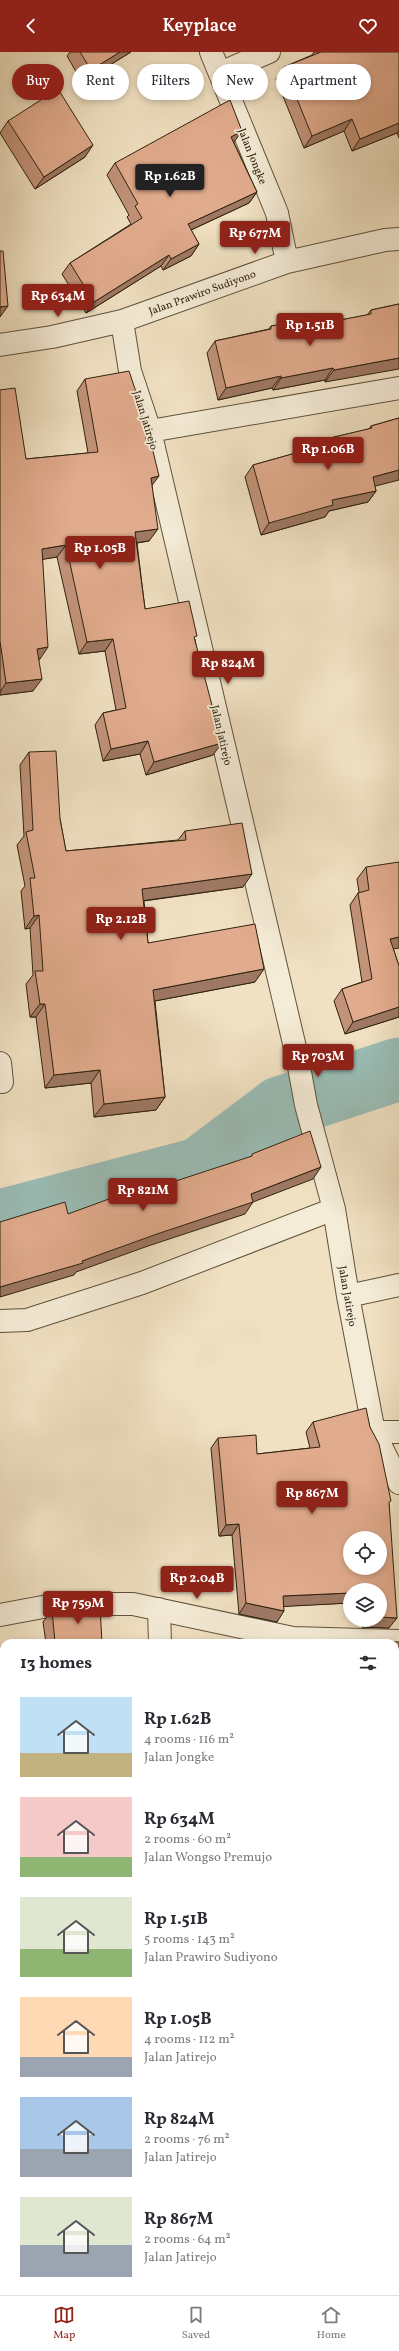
<!DOCTYPE html>
<html lang="en">
<head>
<meta charset="utf-8">
<style>
	body { margin:0; font-family:Vollkorn,serif; background:#f2f2f3; color:#2b2b33; height:100vh; display:flex; flex-direction:column; font-size:15px; white-space:nowrap }
	* { box-sizing:border-box; margin:0 }
	p { font-size:13px; color:#7c7c81 }
	.icon { flex:none; width:22px; height:22px; fill:none; stroke:currentColor; stroke-width:2; stroke-linecap:round; stroke-linejoin:round }
	.map { position:relative; flex:1; overflow:hidden }
	.drawer { position:absolute; left:0px; top:1587px; width:399px; height:656px; display:flex; flex-direction:column; background:#fff; border-radius:12px 12px 0 0; box-shadow:0 2px 6px #0003 }
	.drawer>* { flex:none }
	.top-card { position:absolute; left:12px; top:12px; width:375px; height:36px; display:flex; gap:8px }
	.tools { position:absolute; left:343px; top:1479px; display:grid; gap:8px }
	.tools a { display:grid; place-items:center; width:44px; height:44px; border-radius:50%; background:#fff; box-shadow:0 2px 6px #0003; font-size:20px }
	.price { position:absolute; translate:-50% -34px; padding:0 9px; border-radius:4px; background:#8f2418; color:#fff; font-size:13px; line-height:26px; filter:drop-shadow(0 1px 2px #0008) }
	.price::after { content:''; position:absolute; left:50%; top:24px; width:12px; height:9px; margin-left:-6px; background:inherit; clip-path:polygon(0 0,100% 0,50% 100%) }
	.price.current { background:#222; color:#fff }
	ul { padding:0; list-style:none }
	li { display:flex; align-items:center; gap:12px; height:100px; padding:0 20px }
	li span { display:grid; place-items:center; flex:none; width:112px; height:80px; border-radius:0px; color:#555 }
	li>.icon { margin-inline-start:auto }
	span .icon { width:48px; height:48px; fill:#fffc; stroke-width:1 }
	li b { font-size:17px }
	h2 { display:flex; justify-content:space-between; align-items:center; height:48px; padding:0 20px; font-size:17px }
	.tag { padding:0 14px; border-radius:18px; background:#fff; box-shadow:0 2px 6px #0003; font-size:14px; line-height:36px }
	.tag.current { background:#8f2418; color:#fff }
	header { display:flex; justify-content:space-between; align-items:center; height:52px; padding:0 20px; background:#8f2418; color:#fff; font-size:18px; font-weight:600 }
	.tab-bar { display:flex; justify-content:space-around; align-items:center; height:56px; border-top:1px solid #e1e1e2; background:#fff; font-size:11px; color:#7c7c81 }
	.tab-bar a { display:grid; justify-items:center; gap:2px }
	.tab-bar .current { color:#8f2418 }
	.map>svg:first-child { display:block }
</style>
</head>
<body>
<header><svg class="icon" aria-label="back" viewBox="0 0 24 24"><path d="M15 5l-7 7 7 7"/></svg>Keyplace<svg class="icon" aria-label="heart" viewBox="0 0 24 24"><path d="M12 20l-8-8c-3-5 5-10 8-4 3-6 11-1 8 4z"/></svg></header>
<div class="map">
<svg width="399" height="2243" viewBox="0 0 399 2243">
	<rect width="100%" height="100%" fill="#f0e1c2"/>
	<filter id="stains"><feTurbulence type="fractalNoise" baseFrequency=".005" numOctaves="4"/><feColorMatrix values="0 0 0 0 .2 0 0 0 0 .09 0 0 0 0 .02 0 0 0 .5 -.17"/></filter>
	<radialGradient id="worn" r=".72"><stop offset=".6" stop-color="#630" stop-opacity="0"/><stop offset="1" stop-color="#630" stop-opacity=".3"/></radialGradient>
	<g fill="none" stroke-linecap="round" stroke-linejoin="round">
		<path stroke="#9abdb6" stroke-width="63" d="M0 1169 199 1117 280 1056 399 1017"/>
		<g stroke="#5f523c" stroke-width="24">
			<path id="minor" d="M211 0 277 161 287 210
				M220 21 269 0
				M122 269 130 319 150 379 297 1004 306 1053 334 1157 348 1244 374 1380 399 1431
				M0 293 52 285 122 269 287 210 385 188 399 187
				M150 379 399 336
				M0 1011 2 1030
				M348 1244 399 1233
				M0 1269 27 1268 142 1231 334 1157
				M374 1380H399
				M159 1557 160 1591
				M0 1563 59 1552H133L293 1586 399 1589
				M395 1973 399 1972
				M0 2229 1 2243"/>
		</g>
		<use href="#minor" stroke="#f5ecd7" stroke-width="22"/>
	</g>
	<path fill="#c29379" stroke="#2f2210" d="M70 0H131L82 30 67 4Z
		M314 0H399V86L397 81 352 99 344 79 304 96 276 27 284 15 312 3Z
		M8 69 85 105 35 137 0 81Z
		M234 90V91L257 140 249 151 191 178 199 192 191 204 163 218 161 214 86 261 62 222 70 211 131 172 127 165 129 163 107 123 115 111Z
		M399 252 325 330V328L273 338 272 336 218 348 207 301 215 289 269 277 271 274 315 273 367 263 371 258Z
		M85 327 152 434 149 489 137 491 145 557 195 587 213 703 146 723 140 702 103 709 95 673 103 661 116 658 105 599 79 602 57 505 42 507 40 607H39L33 639 0 643V338L26 407 88 401 77 339Z
		M399 366 375 434 376 439 368 450 329 459 325 465 261 483 245 425 253 413 321 394 326 387 369 377 371 374Z
		M29 700 60 767 66 799 178 788 185 779 243 835 144 849 148 891 255 930 155 949 165 1045 156 1058 94 1065 91 1031 45 1036 36 965H30L26 932 33 923 30 876 25 877 21 839 25 834 17 793 24 784 20 713Z
		M366 815 399 914V965L345 982 334 949 342 937 362 930 350 853 358 841 359 840 357 827Z
		M313 1370 370 1375 389 1453V1576L362 1575 361 1568H380V1538H350V1551L284 1554 277 1570 239 1562 232 1483 219 1484 211 1396 218 1386 257 1402 310 1396 306 1380Z
		M52 1558 102 1591H46L43 1570Z
		M12 2239H180L12 2243Z"/>
	<path fill="#9e7863" stroke="#2f2210" d="M120 0H131L82 30 91 18Z
		M352 67 344 79 304 96 312 84Z
		M399 71V78L397 81 352 99 360 87Z
		M242 79 234 90 223 97 231 85Z
		M93 93 85 105 35 137 44 125Z
		M257 140 249 151 180 183 188 172Z
		M199 192 191 204 163 218 171 207Z
		M169 203 161 214 86 261 94 250Z
		M8 254 0 265V255Z
		M399 306V317L325 330 334 318Z
		M333 316 325 328 273 338 281 326Z
		M281 324 272 336 218 348 226 336Z
		M399 418V428L364 437 373 425Z
		M159 424 150 436 151 426Z
		M376 439 368 450 329 459 325 465 261 483 269 471 332 448Z
		M158 477 149 489 127 492 135 480Z
		M66 493 57 505 33 509 42 497Z
		M113 587 105 599 79 602 87 590Z
		M48 595 40 607 29 609 37 597Z
		M42 627 33 639 0 643V640L6 631Z
		M148 689 140 702 103 709 111 697Z
		M222 691 213 703 146 723 154 710Z
		M252 822 243 835 133 850 142 837Z
		M39 863 30 876 25 877 34 864Z
		M399 885V896L381 899 390 887Z
		M264 917 255 930 144 951 153 938Z
		M40 952H45L36 965H30Z
		M399 955V965L345 982 353 970Z
		M100 1018 91 1031 45 1036 54 1023Z
		M165 1045 156 1058 94 1065 104 1052Z
		M321 1115 313 1127 253 1150 245 1162 148 1194 76 1220 74 1223 0 1245V1235L82 1209 251 1142Z
		M239 1472 232 1483 219 1484 226 1473Z
		M350 1541V1551L275 1555 283 1544Z
		M246 1551 284 1559 277 1570 239 1562Z
		M380 1565 397 1566 389 1576 362 1575 367 1568H380Z
		M395 1720H399V1731H395Z"/>
	<path fill="#e1ab8d" stroke="#2f2210" fill-rule="evenodd" d="M80 0H120L91 18Z
		M321 0H399V71L360 87 352 67 312 84 284 15Z
		M58 37 93 93 44 125 8 69Z
		M230 48 242 79 231 85 257 140 188 172 199 192 171 207 169 203 94 250 70 211 142 166 135 154 138 152 115 111Z
		M0 199H3L8 254 0 255Z
		M399 252V306L334 318 333 316 281 326V324L226 336 215 289 271 277V274L313 266 315 273 371 262V258Z
		M129 319 139 349 147 391H151L159 424 151 426 158 477 135 480 145 557 189 549 197 584 194 585 222 691 154 710 148 689 111 697 103 661 126 656 113 587 87 590 66 493 42 497 48 595 37 597 42 627 6 631 0 589V338L15 336 26 407 98 400 85 327Z
		M399 366V418L373 425 376 439 332 448 333 453 269 471 253 413 328 392 326 387 372 376 371 374Z
		M56 699 60 767 66 799 186 788 185 779 242 771 252 822 142 837 148 891 255 872 264 917 153 938 165 1045 104 1052 100 1018 54 1023 45 952H40L35 919H43L39 863 34 864 30 826H35L26 780 33 778 29 700Z
		M399 810V885L390 887 399 914V955L353 970 342 937 372 927 358 841 369 838 366 815Z
		M310 1079 321 1115 251 1142 253 1150 157 1182 82 1209 83 1211 0 1235V1170L65 1150 68 1162 117 1144 118 1148 252 1104V1102Z
		M366 1356 370 1375 379 1392 391 1449 389 1450 397 1566 380 1565V1538H350V1541L283 1544 284 1559 246 1551 239 1472 226 1473 218 1386 256 1383 257 1402 320 1395 313 1370ZM350 1486H380V1516H350Z
		M100 1554 102 1591H55L52 1558Z
		M373 1589 399 1590V1720H395V1591H373Z
		M18 2239H180V2243H12Z"/>
	<g text-anchor="middle" stroke-width="3.5" stroke-linejoin="round" paint-order="stroke">
		<g font-size="11" fill="#2f2210" stroke="#f5ecd7">
			<text transform="translate(253 104) rotate(68)" y="4">Jalan Jongke</text>
			<text transform="translate(202 240) rotate(-20)" y="4">Jalan Prawiro Sudiyono</text>
			<text transform="translate(146 368) rotate(73)" y="4">Jalan Jatirejo</text>
			<text transform="translate(222 683) rotate(77)" y="4">Jalan Jatirejo</text>
			<text transform="translate(348 1244) rotate(80)" y="4">Jalan Jatirejo</text>
		</g>
	</g>
	<rect width="100%" height="100%" filter="url(#stains)"/>
	<rect width="100%" height="100%" fill="url(#worn)"/>
</svg>
<div class="tools">
<a><svg class="icon" aria-label="locate" viewBox="0 0 24 24"><circle cx="12" cy="12" r="6"/><path d="M12 2v4M12 18v4M2 12h4M18 12h4"/></svg></a>
<a><svg class="icon" aria-label="layers" viewBox="0 0 24 24"><path d="M12 4l9 5-9 5-9-5zM3 14l9 5 9-5"/></svg></a>
</div>
<b class="price current" style="left:170px;top:146px">Rp 1.62B</b>
<b class="price" style="left:255px;top:203px">Rp 677M</b>
<b class="price" style="left:58px;top:266px">Rp 634M</b>
<b class="price" style="left:310px;top:295px">Rp 1.51B</b>
<b class="price" style="left:328px;top:419px">Rp 1.06B</b>
<b class="price" style="left:100px;top:518px">Rp 1.05B</b>
<b class="price" style="left:228px;top:633px">Rp 824M</b>
<b class="price" style="left:121px;top:889px">Rp 2.12B</b>
<b class="price" style="left:318px;top:1026px">Rp 703M</b>
<b class="price" style="left:143px;top:1160px">Rp 821M</b>
<b class="price" style="left:312px;top:1463px">Rp 867M</b>
<b class="price" style="left:197px;top:1548px">Rp 2.04B</b>
<b class="price" style="left:78px;top:1573px">Rp 759M</b>
<div class="top-card">
<a class="tag current">Buy</a>
<a class="tag">Rent</a>
<a class="tag">Filters</a>
<a class="tag">New</a>
<a class="tag">Apartment</a>
</div>
<section class="drawer">
<h2>13 homes<svg class="icon" aria-label="filters" viewBox="0 0 24 24"><path d="M4 7h16M4 17h16"/><circle cx="9" cy="7" r="2"/><circle cx="15" cy="17" r="2"/></svg></h2>
<ul>
<li><span style="background:linear-gradient(#bfe0f5 70%,#c2b280 0)"><svg class="icon" aria-label="home" viewBox="0 0 24 24"><path d="M3 11l9-7 9 7M6 9v11h12V9"/></svg></span><div><b>Rp 1.62B</b><p>4 rooms · 116 m²</p><p>Jalan Jongke</p></div></li>
<li><span style="background:linear-gradient(#f6c9c9 75%,#8fb573 0)"><svg class="icon" aria-label="home" viewBox="0 0 24 24"><path d="M3 11l9-7 9 7M6 9v11h12V9"/></svg></span><div><b>Rp 634M</b><p>2 rooms · 60 m²</p><p>Jalan Wongso Premujo</p></div></li>
<li><span style="background:linear-gradient(#dfe7d0 65%,#8fb573 0)"><svg class="icon" aria-label="home" viewBox="0 0 24 24"><path d="M3 11l9-7 9 7M6 9v11h12V9"/></svg></span><div><b>Rp 1.51B</b><p>5 rooms · 143 m²</p><p>Jalan Prawiro Sudiyono</p></div></li>
<li><span style="background:linear-gradient(#ffd9b3 75%,#9aa5b1 0)"><svg class="icon" aria-label="home" viewBox="0 0 24 24"><path d="M3 11l9-7 9 7M6 9v11h12V9"/></svg></span><div><b>Rp 1.05B</b><p>4 rooms · 112 m²</p><p>Jalan Jatirejo</p></div></li>
<li><span style="background:linear-gradient(#a9c7e8 65%,#9aa5b1 0)"><svg class="icon" aria-label="home" viewBox="0 0 24 24"><path d="M3 11l9-7 9 7M6 9v11h12V9"/></svg></span><div><b>Rp 824M</b><p>2 rooms · 76 m²</p><p>Jalan Jatirejo</p></div></li>
<li><span style="background:linear-gradient(#dfe7d0 60%,#9aa5b1 0)"><svg class="icon" aria-label="home" viewBox="0 0 24 24"><path d="M3 11l9-7 9 7M6 9v11h12V9"/></svg></span><div><b>Rp 867M</b><p>2 rooms · 64 m²</p><p>Jalan Jatirejo</p></div></li>
</ul>
</section>
</div>
<nav class="tab-bar">
<a class="current"><svg class="icon" aria-label="map" viewBox="0 0 24 24"><path d="M3 6l6-2 6 2 6-2v14l-6 2-6-2-6 2zM9 4v14M15 6v14"/></svg>Map</a>
<a><svg class="icon" aria-label="saved" viewBox="0 0 24 24"><path d="M7 4h10v16l-5-4-5 4z"/></svg>Saved</a>
<a><svg class="icon" aria-label="home" viewBox="0 0 24 24"><path d="M3 11l9-7 9 7M6 9v11h12V9"/></svg>Home</a>
</nav>
</body>
</html>
